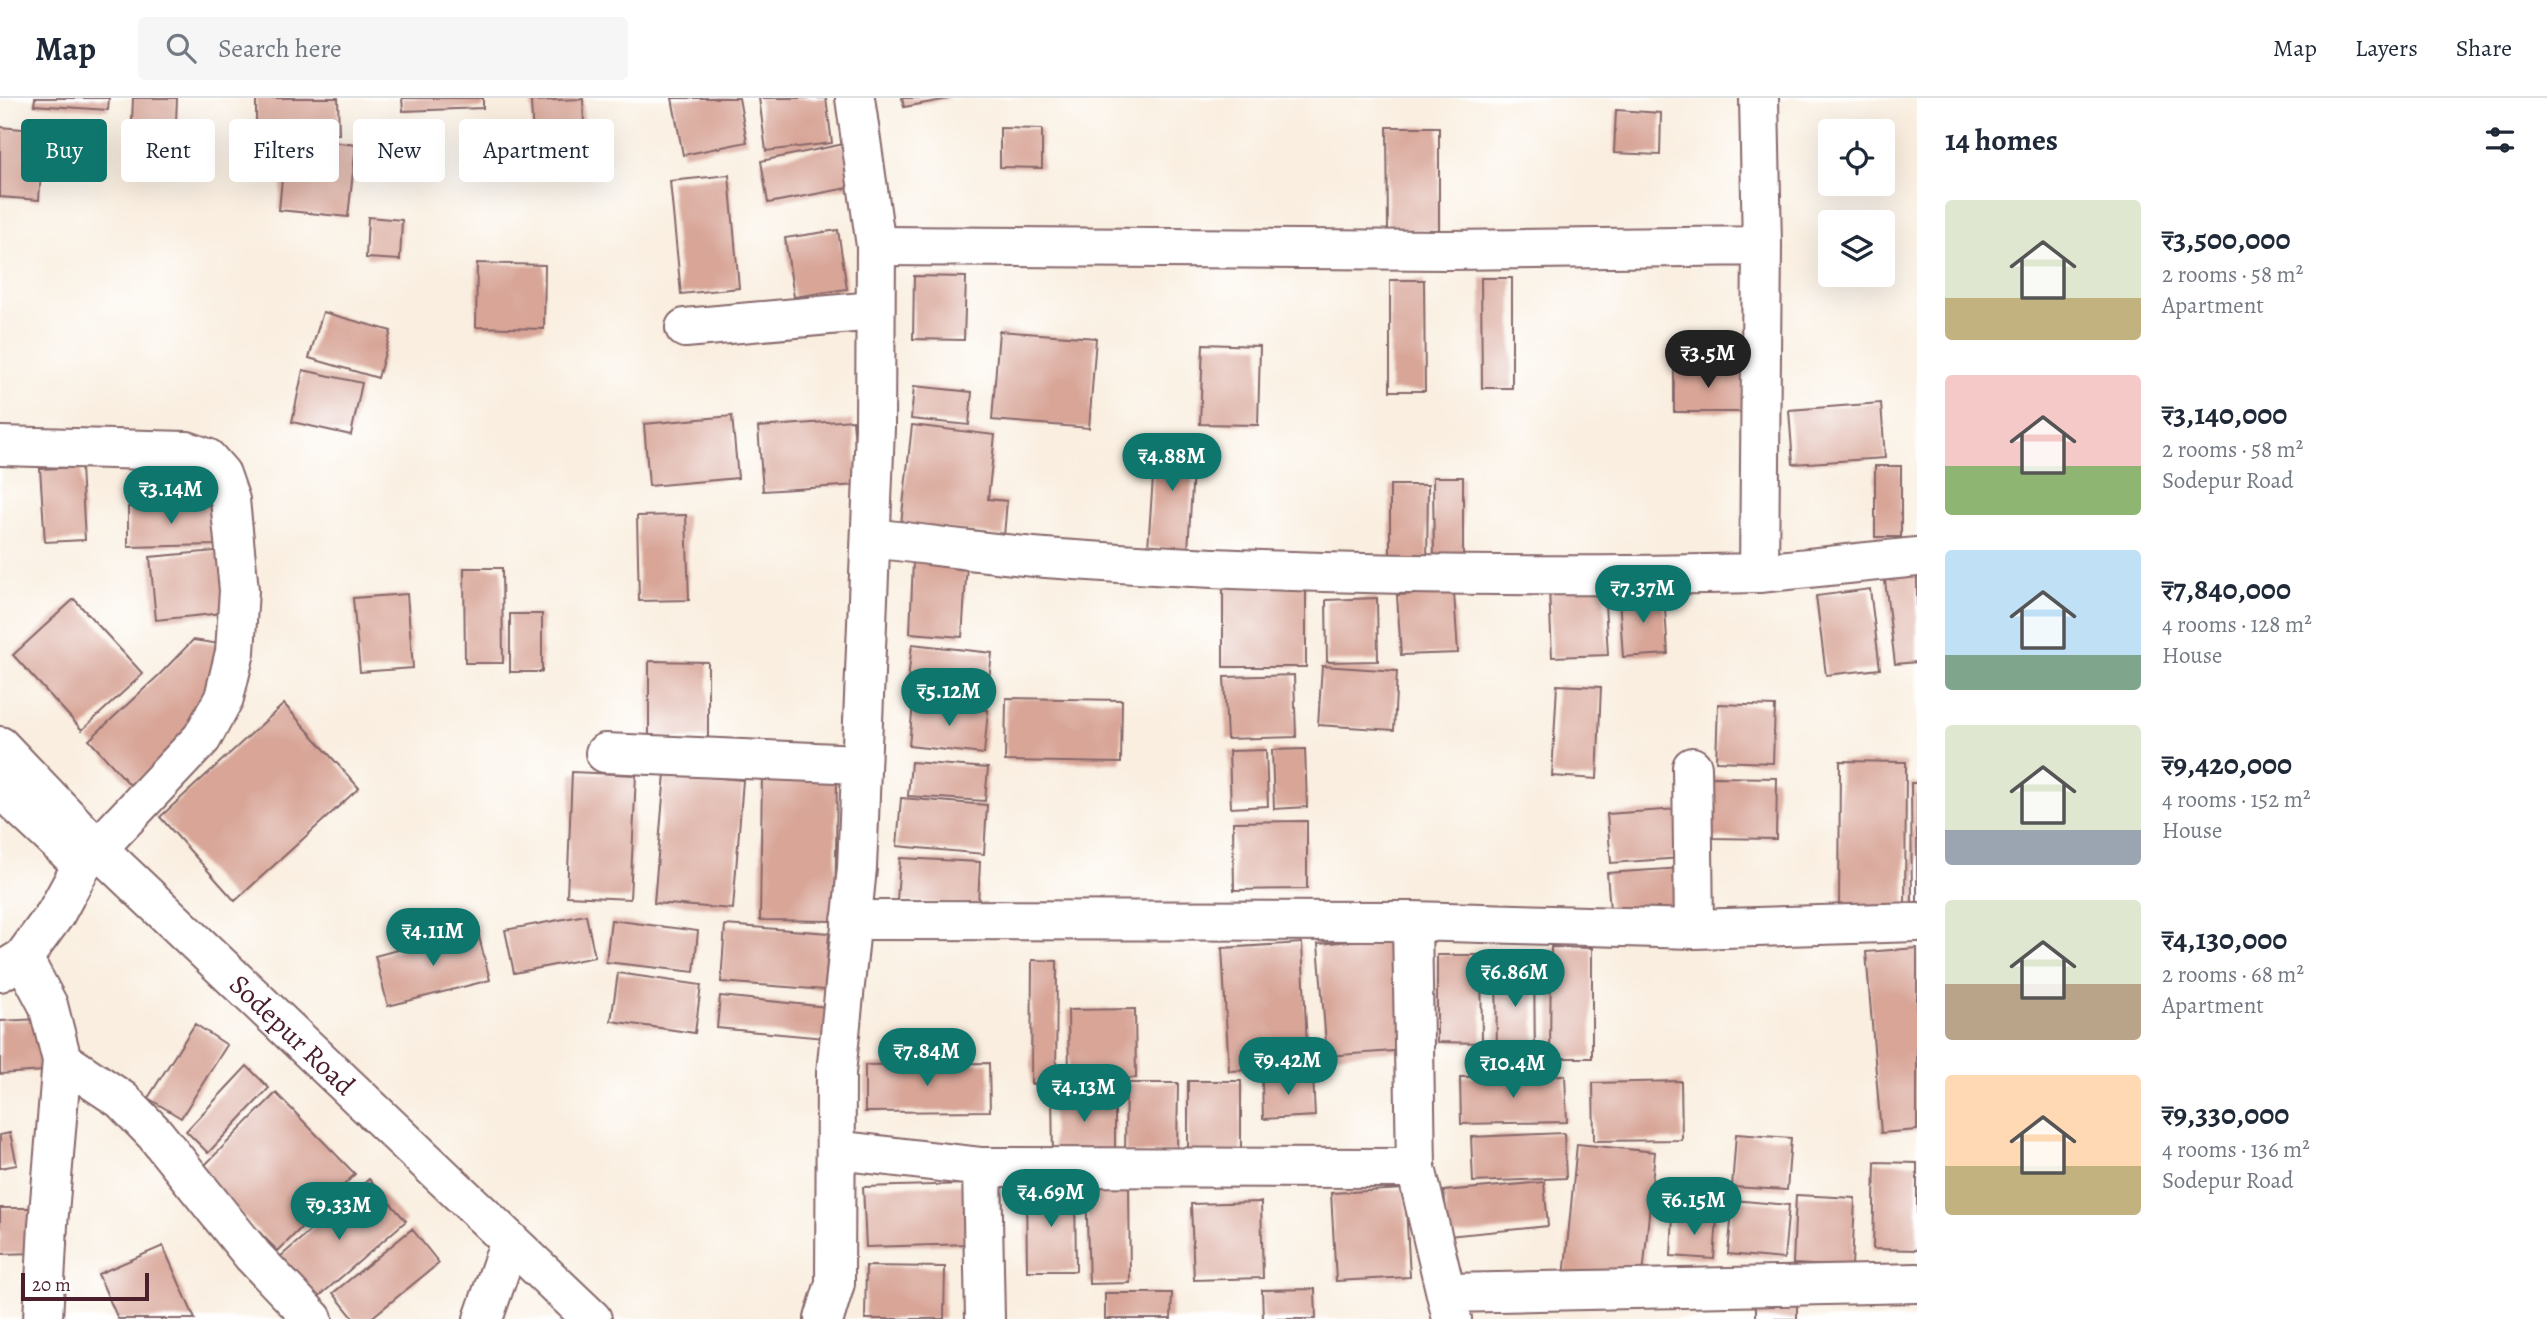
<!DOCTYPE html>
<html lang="en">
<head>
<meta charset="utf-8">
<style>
	body { margin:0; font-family:Alegreya,serif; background:#f6f6f7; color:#1f2937; height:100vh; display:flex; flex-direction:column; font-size:26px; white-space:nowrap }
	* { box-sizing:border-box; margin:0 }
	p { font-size:23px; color:#747a83 }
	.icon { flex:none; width:38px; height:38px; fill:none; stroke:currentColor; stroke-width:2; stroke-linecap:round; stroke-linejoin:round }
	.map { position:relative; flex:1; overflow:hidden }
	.panel { display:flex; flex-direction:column; background:#fff; width:630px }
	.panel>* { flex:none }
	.guide { position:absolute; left:21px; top:21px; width:665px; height:63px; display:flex; gap:14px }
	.tools { position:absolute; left:1818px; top:21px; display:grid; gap:14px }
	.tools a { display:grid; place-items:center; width:77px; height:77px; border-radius:7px; background:#fff; box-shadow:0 7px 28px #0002; font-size:35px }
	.scale { position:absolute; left:21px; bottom:18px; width:128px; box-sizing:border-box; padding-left:7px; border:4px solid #4a1f2b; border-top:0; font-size:19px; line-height:24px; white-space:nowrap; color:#4a1f2b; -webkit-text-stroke:5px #fff; paint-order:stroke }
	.price { position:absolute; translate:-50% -60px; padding:0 16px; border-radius:24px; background:#0f766e; color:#fff; font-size:23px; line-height:46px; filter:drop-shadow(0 2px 4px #0008) }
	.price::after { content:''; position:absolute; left:50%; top:42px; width:21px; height:16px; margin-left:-10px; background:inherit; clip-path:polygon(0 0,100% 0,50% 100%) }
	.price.active { background:#222; color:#fff }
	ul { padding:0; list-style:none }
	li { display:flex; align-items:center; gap:21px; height:175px; padding:0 28px }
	li span { display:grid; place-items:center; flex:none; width:196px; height:140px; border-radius:7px; color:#555 }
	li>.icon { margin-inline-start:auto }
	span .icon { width:84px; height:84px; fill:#fffc; stroke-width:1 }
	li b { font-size:30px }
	h2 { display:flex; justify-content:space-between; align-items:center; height:84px; padding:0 28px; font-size:30px }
	.chip { padding:0 24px; border-radius:7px; background:#fff; box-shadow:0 7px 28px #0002; font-size:24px; line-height:63px }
	.chip.active { background:#0f766e; color:#fff }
	header { display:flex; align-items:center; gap:42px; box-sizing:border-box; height:98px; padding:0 35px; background:#fff; border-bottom:2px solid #e0e1e3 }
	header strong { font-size:33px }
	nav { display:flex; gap:38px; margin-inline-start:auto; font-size:24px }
	.search { width:490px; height:63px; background:#f6f6f7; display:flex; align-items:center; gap:18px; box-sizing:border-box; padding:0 24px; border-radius:7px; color:#747a83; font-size:26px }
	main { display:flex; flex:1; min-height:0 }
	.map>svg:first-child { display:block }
</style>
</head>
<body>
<header>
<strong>Map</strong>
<div class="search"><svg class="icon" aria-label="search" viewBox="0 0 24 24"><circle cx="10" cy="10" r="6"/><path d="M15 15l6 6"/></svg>Search here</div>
<nav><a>Map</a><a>Layers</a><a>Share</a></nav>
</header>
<main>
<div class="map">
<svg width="1917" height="1221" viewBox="0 0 1917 1221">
	<rect width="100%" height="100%" fill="#fff"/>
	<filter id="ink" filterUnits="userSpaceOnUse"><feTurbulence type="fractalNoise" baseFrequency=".0143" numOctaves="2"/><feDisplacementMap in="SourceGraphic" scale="14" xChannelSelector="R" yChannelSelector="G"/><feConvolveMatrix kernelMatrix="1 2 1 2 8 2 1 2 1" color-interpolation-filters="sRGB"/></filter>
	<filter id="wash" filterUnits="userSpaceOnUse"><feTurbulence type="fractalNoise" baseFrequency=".00686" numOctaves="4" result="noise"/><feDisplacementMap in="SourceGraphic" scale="28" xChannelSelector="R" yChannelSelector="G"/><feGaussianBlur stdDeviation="1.57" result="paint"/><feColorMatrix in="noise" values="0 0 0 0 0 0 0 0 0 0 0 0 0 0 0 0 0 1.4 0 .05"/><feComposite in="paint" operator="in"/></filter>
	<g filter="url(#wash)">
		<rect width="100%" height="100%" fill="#f9eedf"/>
		<g id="blocks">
			<path fill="#d8a597" d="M35 0H109L108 12 34 7Z
				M133 0H177L175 48 131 46Z
				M256 0H338L339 36 256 37Z
				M402 0H483V10L403 13Z
				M672 0H739L747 44 683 57Z
				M759 0H826L832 45 766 53Z
				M902 0H949V1L904 9Z
				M583 1 585 58 534 61 531 3Z
				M1616 12 1661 15 1660 57 1614 55Z
				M0 29 44 33 39 102 0 99Z
				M1387 29H1439V132H1388Z
				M1000 30 1042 31V70L1000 69Z
				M286 39 356 47 348 119 279 112Z
				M844 46 853 89 768 105 761 63Z
				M729 77 739 190 681 196 670 83Z
				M368 119 402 122 400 162 366 160Z
				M838 132 847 191 794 199 785 140Z
				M477 165 545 167 544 231 476 229Z
				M914 178 966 179 964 242 913 241Z
				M1481 180H1512V290H1482Z
				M1390 182H1424L1425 293H1390Z
				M323 214 391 233 378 280 309 260Z
				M999 233 1096 240 1089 330 992 322Z
				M1203 246 1260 248 1258 327 1200 326Z
				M1674 270H1743V314H1674Z
				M303 272 362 285 351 337 292 324Z
				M914 288 972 294 969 327 911 321Z
				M1881 305 1885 360 1793 366 1789 312Z
				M732 318 738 380 649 388 644 326Z
				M853 322 858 387 763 393 758 329Z
				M912 327 995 337 988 401 1007 403 1004 438 901 426Z
				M1156 339 1195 341 1188 452 1148 449Z
				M1875 368H1901V439H1875Z
				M81 369 85 442 45 444 40 371Z
				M1433 379H1463V466H1434Z
				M1390 387H1428L1427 467H1390Z
				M214 407 215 447 128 449V409Z
				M686 417 689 502 639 503 637 418Z
				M226 452 232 514 156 522 150 459Z
				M913 463 967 466 962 539 910 535Z
				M464 470H502L503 565H465Z
				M1917 471V564L1895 566 1884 474Z
				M1223 486H1306V569H1223Z
				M1604 488 1608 557 1552 559 1549 491Z
				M1870 491 1880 571 1826 577 1816 498Z
				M1454 494 1458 555 1401 557 1397 497Z
				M407 496 413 570 360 574 353 500Z
				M1664 496 1668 556 1623 559 1619 498Z
				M1377 500 1378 563 1327 564 1326 502Z
				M74 501 143 576 82 632 13 557Z
				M510 516H542V574H510Z
				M193 542 220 546 201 625 132 689 89 642 160 576Z
				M912 546 992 555 987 600 907 591Z
				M649 563 708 564V640H649Z
				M1322 568 1397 573 1394 632 1318 627Z
				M1294 577 1296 639 1227 641 1224 579Z
				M1557 587 1601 589 1597 681 1552 678Z
				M1006 600 1122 602 1121 665 1005 663Z
				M913 605 988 612 984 656 909 648Z
				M284 606 359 690 235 803 160 719Z
				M1718 606 1775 608 1773 665 1716 663Z
				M1305 651 1307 709 1274 711 1272 652Z
				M1266 652 1268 708 1231 710 1229 653Z
				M1840 663 1906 664 1905 816 1839 815Z
				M911 664 988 670 985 703 908 698Z
				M572 674 636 677 630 801 567 798Z
				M665 675 743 682 733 811 654 805Z
				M762 677 837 679 835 823 760 822Z
				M1712 679 1777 680 1776 741 1712 740Z
				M1911 685H1917V808H1912Z
				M901 700 987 707 984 756 897 748Z
				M1678 711 1682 760 1611 765 1607 716Z
				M1307 723V791L1234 792 1233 724Z
				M900 760 980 764 978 807 897 803Z
				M1682 770 1685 818 1611 824 1607 775Z
				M586 817 595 859 514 875 505 832Z
				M611 822 698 833 694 874 606 864Z
				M725 827 829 835 825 892 721 884Z
				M477 831 490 882 388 908 375 858Z
				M1397 839 1406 952 1327 958 1318 846Z
				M1302 845 1308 969 1229 973 1222 850Z
				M1551 849 1592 850V960H1550Z
				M1917 850V1032L1881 1035 1866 854Z
				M1437 857H1481L1482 945 1437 944Z
				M1496 859H1534L1535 964H1497Z
				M1032 862 1057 863 1056 986H1031Z
				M618 875 701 887 695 935 611 923Z
				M720 898 827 909 824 940 717 930Z
				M1135 911 1136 980 1069 981 1068 912Z
				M41 921 44 973 0 976V923Z
				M195 926 227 947 181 1020 148 1000Z
				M989 965 990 1013 865 1014V967Z
				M247 968 269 990 208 1055 186 1033Z
				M1313 977 1315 1018 1263 1021 1262 979Z
				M1565 977 1567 1024 1461 1026 1460 979Z
				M1188 983H1241V1057L1188 1056Z
				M1681 983 1682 1042 1594 1043 1593 985Z
				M1126 985H1178L1177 1055H1125Z
				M1052 994H1115V1059H1053Z
				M276 995 355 1076 278 1153 199 1073Z
				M10 1035 17 1067 0 1070V1037Z
				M1564 1035 1566 1080 1473 1084 1471 1039Z
				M1736 1036 1791 1040 1787 1092 1732 1089Z
				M1577 1046 1655 1054 1642 1188 1564 1180Z
				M1875 1064 1917 1065V1152L1873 1151Z
				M369 1081 406 1123 308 1208 272 1166Z
				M1544 1084 1548 1128 1448 1138 1444 1093Z
				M969 1086 970 1146 866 1149 863 1089Z
				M1129 1087 1130 1185 1089 1186 1086 1088Z
				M1026 1089H1075L1076 1173H1027Z
				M1405 1091 1410 1179 1336 1183 1331 1095Z
				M1796 1097 1855 1100 1852 1169 1793 1166Z
				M1733 1102 1789 1107 1784 1161 1728 1156Z
				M1261 1104 1263 1180 1194 1182 1191 1106Z
				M0 1110H36L37 1155 0 1156Z
				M1673 1117 1717 1120 1714 1161 1671 1158Z
				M412 1131 439 1165 370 1221H354L333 1195Z
				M163 1148 195 1221H118L98 1176Z
				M866 1168 945 1169 944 1221H865Z
				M1315 1191 1316 1221H1263L1262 1192Z
				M1105 1195H1172L1171 1221H1105Z
				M1756 1203 1797 1204V1221H1756Z"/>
		</g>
	</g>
	<g filter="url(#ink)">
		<use href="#blocks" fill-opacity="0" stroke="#87676a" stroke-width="2"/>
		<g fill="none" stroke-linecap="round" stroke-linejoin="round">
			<g stroke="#87676a" stroke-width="42">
				<path id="minor" d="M1759 0 1762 148
					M685 230 874 213
					M0 348 187 353 207 360 221 376 230 402 239 492 235 554 224 600 202 640 82 767 56 815 23 860 0 874
					M871 440C934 447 997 457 1060 461 1293 478 1527 480 1759 475L1762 148 1447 152 876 148
					M1759 475 1917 459
					M605 655 861 666
					M1692 669 1694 831
					M0 690 82 767
					M851 822 1412 823 1694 831 1917 824
					M1412 823 1416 1070
					M23 860 48 907 62 962 48 1127 43 1221
					M62 962 122 1002 155 1036 253 1158 313 1221
					M836 1052 982 1069 1416 1070 1452 1221
					M982 1069 985 1221
					M1448 1195 1917 1185
					M483 1221 510 1143"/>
			</g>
			<g stroke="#87676a" stroke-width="42">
				<path id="tertiary" d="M824 1221 835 1185 836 975 857 770 875 330 876 148 855 0"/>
			</g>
			<g stroke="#87676a" stroke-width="42">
				<g id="primary">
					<path id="s1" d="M0 648 98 751 592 1221"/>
				</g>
			</g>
			<use href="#minor" stroke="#fff" stroke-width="38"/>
			<use href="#tertiary" stroke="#fff" stroke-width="38"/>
			<use href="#primary" stroke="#fff" stroke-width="38"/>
		</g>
	</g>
	<g text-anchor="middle" stroke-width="6" stroke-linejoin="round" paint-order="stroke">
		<g font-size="28" fill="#4a1f2b" stroke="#fff">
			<text dy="10" stroke="none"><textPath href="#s1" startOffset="411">Sodepur Road</textPath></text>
		</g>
	</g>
</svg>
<div class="tools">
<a><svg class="icon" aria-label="locate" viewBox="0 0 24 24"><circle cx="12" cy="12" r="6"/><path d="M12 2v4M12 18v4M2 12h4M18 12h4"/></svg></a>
<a><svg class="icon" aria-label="layers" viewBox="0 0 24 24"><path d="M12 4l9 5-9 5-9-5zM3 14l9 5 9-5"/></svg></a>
</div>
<div class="scale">20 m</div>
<b class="price active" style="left:1708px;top:292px">₹3.5M</b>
<b class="price" style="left:1172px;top:395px">₹4.88M</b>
<b class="price" style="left:171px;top:428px">₹3.14M</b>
<b class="price" style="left:1643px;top:527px">₹7.37M</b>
<b class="price" style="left:949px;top:630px">₹5.12M</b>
<b class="price" style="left:433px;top:870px">₹4.11M</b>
<b class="price" style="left:1515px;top:911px">₹6.86M</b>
<b class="price" style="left:927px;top:990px">₹7.84M</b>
<b class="price" style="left:1288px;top:999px">₹9.42M</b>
<b class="price" style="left:1513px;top:1002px">₹10.4M</b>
<b class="price" style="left:1084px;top:1026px">₹4.13M</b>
<b class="price" style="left:1051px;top:1131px">₹4.69M</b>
<b class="price" style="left:1694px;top:1139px">₹6.15M</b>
<b class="price" style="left:339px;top:1144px">₹9.33M</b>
<div class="guide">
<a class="chip active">Buy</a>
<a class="chip">Rent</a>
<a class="chip">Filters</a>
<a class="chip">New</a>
<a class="chip">Apartment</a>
</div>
</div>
<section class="panel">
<h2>14 homes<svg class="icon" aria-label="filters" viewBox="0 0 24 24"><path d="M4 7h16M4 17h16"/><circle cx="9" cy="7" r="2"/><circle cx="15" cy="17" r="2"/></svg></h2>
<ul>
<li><span style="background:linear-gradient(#dfe7d0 70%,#c2b280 0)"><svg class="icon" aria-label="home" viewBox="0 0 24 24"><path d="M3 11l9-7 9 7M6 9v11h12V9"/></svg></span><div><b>₹3,500,000</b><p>2 rooms · 58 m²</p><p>Apartment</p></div></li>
<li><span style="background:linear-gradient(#f6c9c9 65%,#8fb573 0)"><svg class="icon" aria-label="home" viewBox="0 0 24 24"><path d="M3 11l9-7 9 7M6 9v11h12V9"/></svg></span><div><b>₹3,140,000</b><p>2 rooms · 58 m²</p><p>Sodepur Road</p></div></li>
<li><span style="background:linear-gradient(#bfe0f5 75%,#7fa58c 0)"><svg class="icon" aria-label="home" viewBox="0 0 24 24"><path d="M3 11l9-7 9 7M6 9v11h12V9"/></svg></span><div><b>₹7,840,000</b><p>4 rooms · 128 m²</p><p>House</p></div></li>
<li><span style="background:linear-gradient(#dfe7d0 75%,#9aa5b1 0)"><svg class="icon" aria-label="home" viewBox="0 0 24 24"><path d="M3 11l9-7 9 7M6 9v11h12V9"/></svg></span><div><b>₹9,420,000</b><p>4 rooms · 152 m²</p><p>House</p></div></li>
<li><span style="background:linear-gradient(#dfe7d0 60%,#b9a48a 0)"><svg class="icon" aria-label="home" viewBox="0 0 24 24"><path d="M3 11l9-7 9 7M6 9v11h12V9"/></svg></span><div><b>₹4,130,000</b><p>2 rooms · 68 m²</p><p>Apartment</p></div></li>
<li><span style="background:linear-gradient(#ffd9b3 65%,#c2b280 0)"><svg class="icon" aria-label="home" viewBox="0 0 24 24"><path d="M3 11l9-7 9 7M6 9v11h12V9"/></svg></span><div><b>₹9,330,000</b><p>4 rooms · 136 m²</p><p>Sodepur Road</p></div></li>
</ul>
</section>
</main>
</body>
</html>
